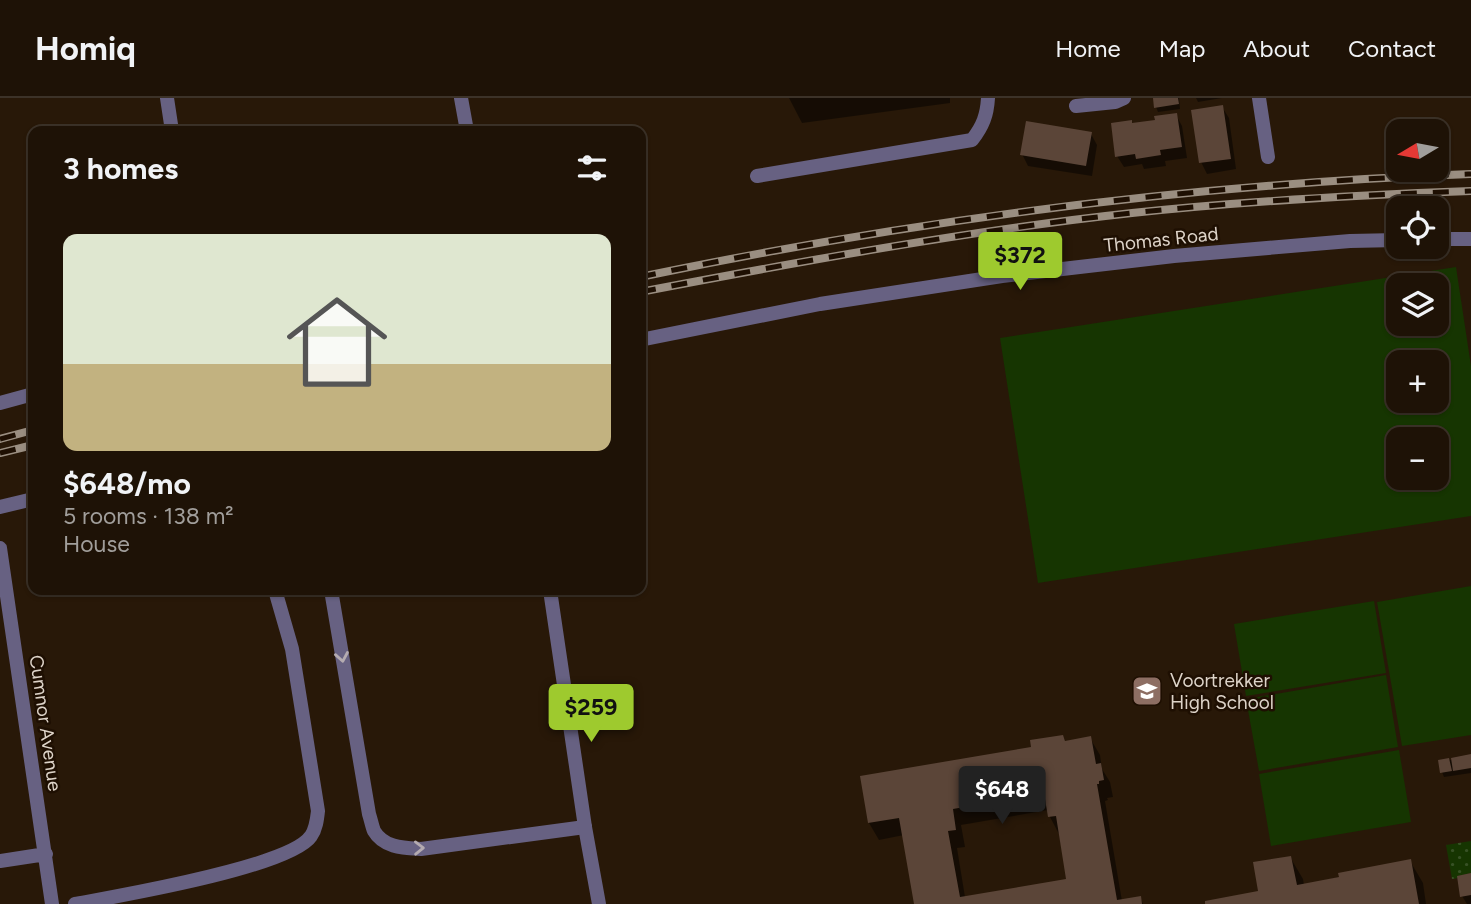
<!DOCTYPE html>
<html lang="en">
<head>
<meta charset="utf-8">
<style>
	body { margin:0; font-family:Figtree,sans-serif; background:#261b10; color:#f1f3f6; height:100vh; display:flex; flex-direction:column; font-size:26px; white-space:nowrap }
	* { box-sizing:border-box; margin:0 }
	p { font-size:23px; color:#a19e9b }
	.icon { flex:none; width:38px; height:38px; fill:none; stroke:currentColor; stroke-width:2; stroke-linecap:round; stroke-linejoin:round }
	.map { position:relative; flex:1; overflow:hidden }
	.sheet { position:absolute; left:28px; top:28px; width:618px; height:469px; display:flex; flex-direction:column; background:#1e1206; border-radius:14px; box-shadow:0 2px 5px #0004,0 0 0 2px #3c3228 }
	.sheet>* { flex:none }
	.needle { width:46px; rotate:260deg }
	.buttons { position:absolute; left:1386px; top:21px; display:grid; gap:14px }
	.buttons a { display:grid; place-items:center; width:63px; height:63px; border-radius:14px; background:#1e1206; box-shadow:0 2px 5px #0004,0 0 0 2px #3c3228; font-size:35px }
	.price { position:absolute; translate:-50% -60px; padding:0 16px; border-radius:7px; background:#9eca2e; color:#111; font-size:23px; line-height:46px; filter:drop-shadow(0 2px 4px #0008) }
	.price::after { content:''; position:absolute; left:50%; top:42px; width:21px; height:16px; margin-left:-10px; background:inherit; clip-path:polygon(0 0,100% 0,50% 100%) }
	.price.current { background:#222; color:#fff }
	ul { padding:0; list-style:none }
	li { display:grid; align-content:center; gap:14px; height:371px; padding:0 35px }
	li span { display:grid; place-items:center; height:217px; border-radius:14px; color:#555 }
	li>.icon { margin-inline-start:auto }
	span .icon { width:126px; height:126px; fill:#fffc; stroke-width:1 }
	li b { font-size:30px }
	h2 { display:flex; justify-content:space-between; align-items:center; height:84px; padding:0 35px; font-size:30px }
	header { display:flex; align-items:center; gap:42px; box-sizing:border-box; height:98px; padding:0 35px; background:#1e1206; border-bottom:2px solid #3c3228 }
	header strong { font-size:33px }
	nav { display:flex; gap:38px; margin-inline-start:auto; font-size:24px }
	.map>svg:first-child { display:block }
</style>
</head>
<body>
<header>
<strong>Homiq</strong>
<nav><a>Home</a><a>Map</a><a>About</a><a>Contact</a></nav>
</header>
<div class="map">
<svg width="1471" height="806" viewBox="0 0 1471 806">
	<defs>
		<pattern id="grass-dots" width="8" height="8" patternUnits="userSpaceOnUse" patternTransform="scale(1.75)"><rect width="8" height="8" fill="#163501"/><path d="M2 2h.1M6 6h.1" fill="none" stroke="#375125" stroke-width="1.8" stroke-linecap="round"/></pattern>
	</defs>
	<rect width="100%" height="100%" fill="#281808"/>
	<path fill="url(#grass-dots)" d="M1471 743V775L1458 778V780L1452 781 1446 747Z"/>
	<path fill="#163501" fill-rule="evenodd" d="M1456 169 1471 268V418L1038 485 1000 240ZM1398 187H1437V226H1398ZM1398 264H1437V303H1398ZM1398 341H1437V380H1398Z
		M1471 488V637L1402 648 1377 504Z
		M1374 503 1386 575 1246 598 1234 526Z
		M1386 577 1398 649 1259 673 1246 601Z
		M1399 652 1411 724 1271 748 1259 676Z"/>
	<path fill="#0007" fill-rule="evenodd" d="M789 0H950V5L802 25Z
		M1154 0H1179L1180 11 1158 14 1156 9Z
		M1196 0H1222L1198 4Z
		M1222 9 1229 20 1236 71 1207 76 1201 64Z
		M1176 17 1182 28 1187 60 1165 63 1166 68 1144 71 1142 66 1124 69 1117 58 1132 27 1157 23Z
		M1091 36 1097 47 1092 78 1028 68 1022 56Z
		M1063 638 1066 645 1090 640 1100 657 1102 671 1110 684 1113 699 1107 700 1108 702 1105 703 1122 803 1140 799 1143 806H916L904 737 879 742 869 725 862 680 1033 650ZM1048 712 1050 719 1059 736 1068 782 965 799 957 750 965 749 961 727Z
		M1471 658V675L1444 679 1442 674 1440 664Z
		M1290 759 1303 781 1304 787 1410 763 1423 785 1426 806H1207L1261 795Z
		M1471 777V806H1467L1462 798Z"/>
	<path fill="#5b4538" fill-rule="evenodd" d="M1153 0H1178L1179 6 1154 10Z
		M1223 7 1231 61 1199 65 1191 12Z
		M1177 15 1182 49 1160 52 1161 57 1136 61 1135 56 1115 59 1111 25 1132 22V25L1155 22 1154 18Z
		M1026 23 1092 34 1086 68 1020 57Z
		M1063 637 1065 643 1091 638 1096 666 1101 665 1104 682 1099 683V686H1097L1117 802 1141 798 1142 806H914L899 720 868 725 860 678 1031 649 1030 642ZM1044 695 1048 719 1056 718 1066 781 960 799 948 733 956 732 953 711Z
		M1471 656V670L1453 673 1451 660Z
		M1449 660 1452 673 1440 675 1438 662Z
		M1291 758 1297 787 1339 779 1338 775 1411 761 1419 806H1205V803L1258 793 1253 764Z
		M1471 775V797L1460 799 1457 778Z"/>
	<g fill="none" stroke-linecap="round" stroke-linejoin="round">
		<path stroke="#676182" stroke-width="14" d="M1076 8 1115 4 1124 0
			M331 492 369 716C371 722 372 728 374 733 384 750 404 750 421 751L585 729
			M75 806C118 798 290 769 311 738 316 731 317 722 318 713L292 551 275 492"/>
		<path stroke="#676182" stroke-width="14" d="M167 0 172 33
			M461 0 467 33
			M1259 0 1268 59
			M757 78 972 42C983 28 987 17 988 0
			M1437 141H1471
			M640 242 820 206 1002 178 1174 158 1350 143 1398 142
			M0 305 33 296
			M0 409 33 401
			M0 450 52 806
			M550 492 585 729 599 806
			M0 763 46 756"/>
		<g stroke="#9a8e81" stroke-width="8">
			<path id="rail" d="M640 179C914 122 1192 86 1471 76
				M640 194C803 163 967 133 1132 115 1245 103 1358 97 1471 93
				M0 341 33 332
				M0 355 33 347"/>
		</g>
		<use href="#rail" stroke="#1e0f02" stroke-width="5" stroke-dasharray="16" stroke-linecap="butt"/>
	</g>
	<defs><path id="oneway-chevron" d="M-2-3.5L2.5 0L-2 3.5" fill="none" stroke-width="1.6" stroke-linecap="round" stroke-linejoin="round" transform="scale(1.75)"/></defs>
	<g stroke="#b4abb0">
		<use href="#oneway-chevron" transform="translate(342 559) rotate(80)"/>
		<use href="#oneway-chevron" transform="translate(419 750) rotate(-1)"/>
	</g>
	<defs>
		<g id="school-square" transform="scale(1.575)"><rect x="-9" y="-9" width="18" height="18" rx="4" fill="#8d6e63" stroke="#1e0f02"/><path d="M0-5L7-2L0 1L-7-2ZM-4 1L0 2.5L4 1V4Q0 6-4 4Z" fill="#fff"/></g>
	</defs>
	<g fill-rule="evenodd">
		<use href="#school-square" x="1147" y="593"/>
	</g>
	<g text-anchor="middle" stroke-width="5" stroke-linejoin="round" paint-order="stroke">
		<g font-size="19" fill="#ddd3c8" stroke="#1e0f02">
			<text transform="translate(1161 141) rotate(-6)" y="7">Thomas Road</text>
			<text transform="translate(46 625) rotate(82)" y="7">Cumnor Avenue</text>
		</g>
		<g font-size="19" fill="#ddd3c8" stroke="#1e0f02" text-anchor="start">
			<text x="1170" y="589">Voortrekker<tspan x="1170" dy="22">High School</tspan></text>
		</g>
	</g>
</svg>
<div class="buttons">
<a><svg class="needle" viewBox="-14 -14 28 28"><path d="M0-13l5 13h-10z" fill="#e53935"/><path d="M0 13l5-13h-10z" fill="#a19e9b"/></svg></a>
<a><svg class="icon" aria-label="locate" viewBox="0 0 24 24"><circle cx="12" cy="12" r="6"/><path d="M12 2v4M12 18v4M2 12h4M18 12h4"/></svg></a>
<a><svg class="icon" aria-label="layers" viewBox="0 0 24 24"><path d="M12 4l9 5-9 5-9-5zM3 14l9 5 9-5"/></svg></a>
<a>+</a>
<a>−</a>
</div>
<b class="price" style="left:1020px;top:194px">$372</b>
<b class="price" style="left:591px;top:646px">$259</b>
<b class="price current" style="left:1002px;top:728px">$648</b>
<section class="sheet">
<h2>3 homes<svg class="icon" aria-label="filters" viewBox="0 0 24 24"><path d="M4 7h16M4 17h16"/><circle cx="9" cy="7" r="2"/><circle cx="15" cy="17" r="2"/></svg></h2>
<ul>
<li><span style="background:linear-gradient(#dfe7d0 60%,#c2b280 0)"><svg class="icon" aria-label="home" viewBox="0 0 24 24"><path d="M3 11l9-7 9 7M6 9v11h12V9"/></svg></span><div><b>$648/mo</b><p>5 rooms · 138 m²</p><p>House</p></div></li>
</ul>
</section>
</div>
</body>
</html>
